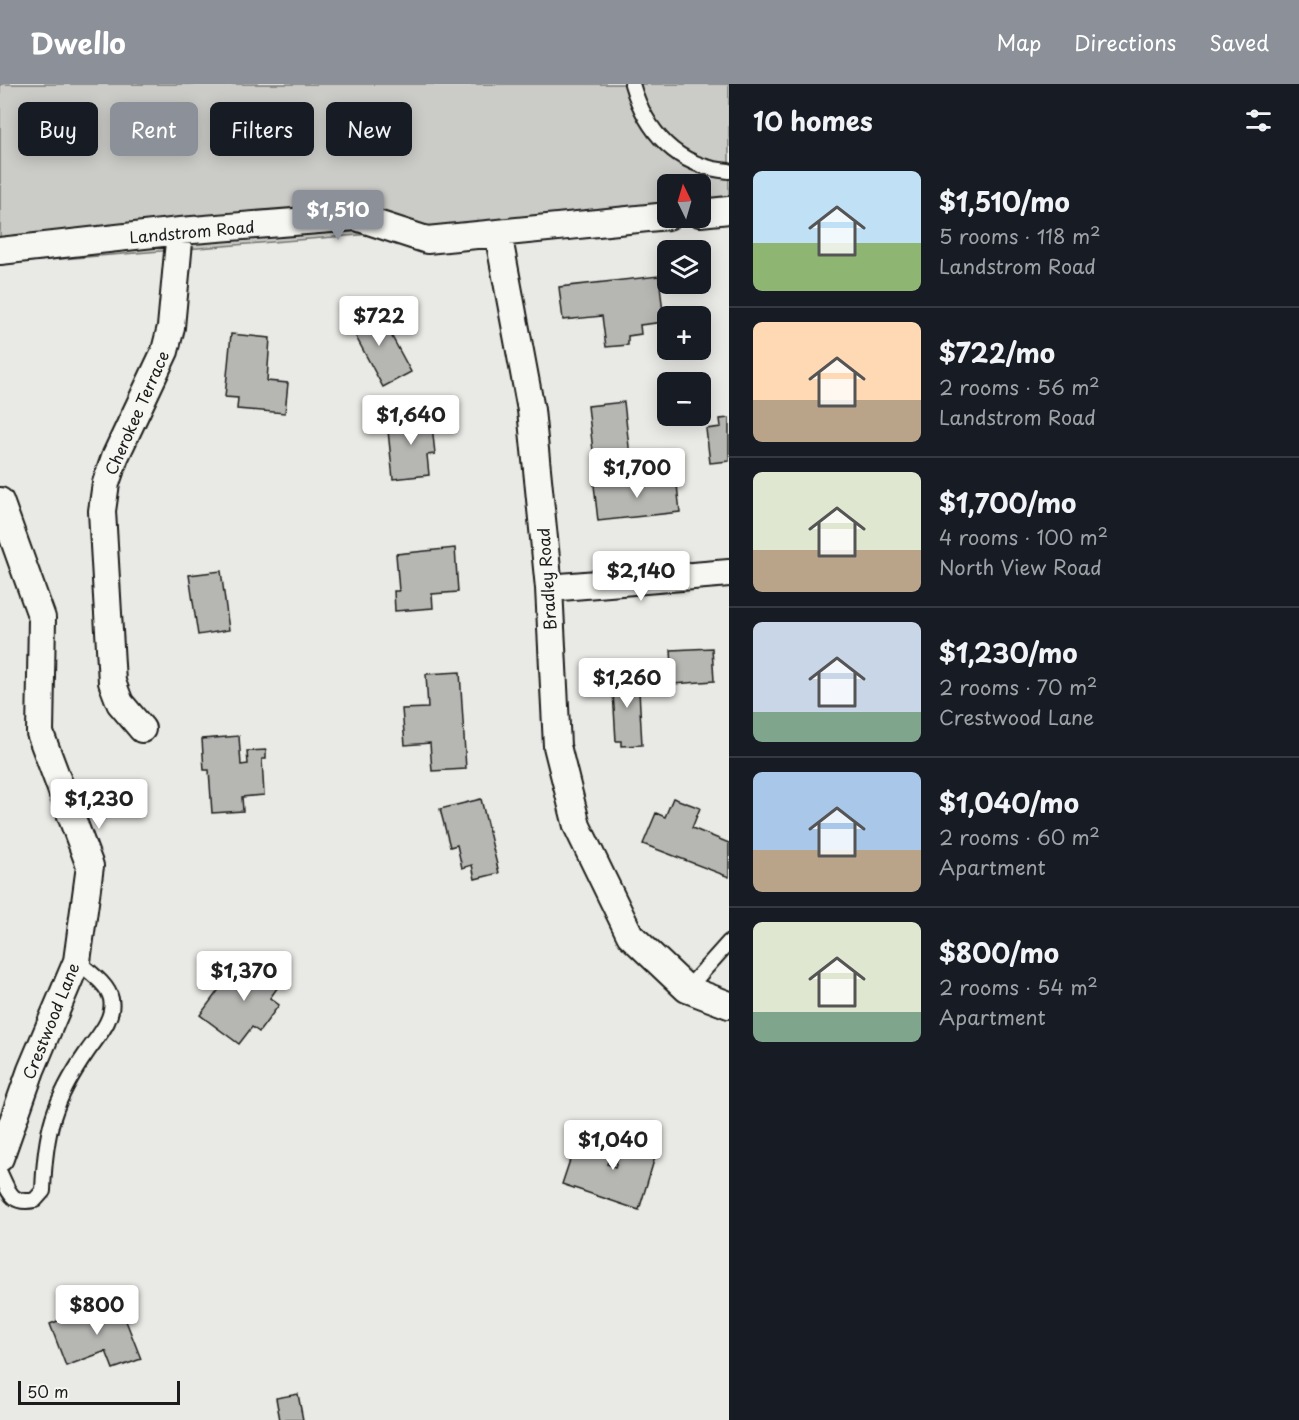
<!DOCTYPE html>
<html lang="en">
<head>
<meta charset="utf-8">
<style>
	body { margin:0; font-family:"Playpen Sans",sans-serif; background:#242831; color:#f1f3f6; height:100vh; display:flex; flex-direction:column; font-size:22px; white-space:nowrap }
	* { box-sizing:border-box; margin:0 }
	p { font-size:20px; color:#9ea1a6 }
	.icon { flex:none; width:33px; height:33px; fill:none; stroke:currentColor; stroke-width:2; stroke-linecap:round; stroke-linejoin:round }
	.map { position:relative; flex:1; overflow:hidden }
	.panel { display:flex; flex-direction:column; background:#171b24; width:570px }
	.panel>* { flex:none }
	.hud { position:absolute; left:18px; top:18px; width:570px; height:54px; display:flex; gap:12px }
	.needle { width:39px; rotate:355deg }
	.controls { position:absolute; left:657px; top:90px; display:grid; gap:12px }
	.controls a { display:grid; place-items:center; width:54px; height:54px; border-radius:9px; background:#171b24; box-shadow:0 3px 15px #0003; font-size:30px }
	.scale { position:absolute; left:18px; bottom:15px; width:162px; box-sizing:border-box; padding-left:6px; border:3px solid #1c1c1c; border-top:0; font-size:16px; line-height:21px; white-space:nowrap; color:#1c1c1c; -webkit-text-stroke:4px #f6f6f2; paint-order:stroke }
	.price { position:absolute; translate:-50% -51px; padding:0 14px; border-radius:6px; background:#fff; color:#222; font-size:20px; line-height:39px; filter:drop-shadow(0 2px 3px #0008) }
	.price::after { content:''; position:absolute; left:50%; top:36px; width:18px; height:14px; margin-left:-9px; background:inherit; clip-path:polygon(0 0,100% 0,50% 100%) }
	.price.on { background:#8c9099; color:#fff }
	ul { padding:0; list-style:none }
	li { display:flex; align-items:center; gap:18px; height:150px; padding:0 24px }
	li+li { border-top:2px solid #363941 }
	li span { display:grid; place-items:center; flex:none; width:168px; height:120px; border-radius:9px; color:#555 }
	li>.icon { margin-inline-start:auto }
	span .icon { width:72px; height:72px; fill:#fffc; stroke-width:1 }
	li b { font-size:26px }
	h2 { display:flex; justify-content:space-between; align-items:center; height:72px; padding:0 24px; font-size:26px }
	.chip { padding:0 21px; border-radius:9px; background:#171b24; box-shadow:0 3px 15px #0003; font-size:21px; line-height:54px }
	.chip.on { background:#8c9099; color:#fff }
	header { display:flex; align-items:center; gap:36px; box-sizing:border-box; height:84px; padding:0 30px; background:#8c9099; color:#fff }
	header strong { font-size:28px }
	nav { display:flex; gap:33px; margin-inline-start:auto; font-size:21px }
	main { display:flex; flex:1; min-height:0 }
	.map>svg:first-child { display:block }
</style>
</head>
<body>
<header>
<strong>Dwello</strong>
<nav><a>Map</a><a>Directions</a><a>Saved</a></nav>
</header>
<main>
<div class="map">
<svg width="729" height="1336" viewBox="0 0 729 1336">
	<rect width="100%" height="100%" fill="#e9e9e5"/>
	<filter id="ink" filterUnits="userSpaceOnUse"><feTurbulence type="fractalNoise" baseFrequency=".0167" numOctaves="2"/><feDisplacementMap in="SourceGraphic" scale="12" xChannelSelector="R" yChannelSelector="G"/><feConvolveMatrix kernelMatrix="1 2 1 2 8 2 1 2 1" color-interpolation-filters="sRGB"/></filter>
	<g filter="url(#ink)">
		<path fill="#cbcbc7" stroke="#747472" stroke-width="1.5" d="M0 0H729V121L701 123 700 100H668L667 126 0 180Z"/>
		<path fill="#b6b6b3" stroke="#1c1c1c" stroke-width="1.5" d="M659 192 664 238 640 241 641 250 628 252V261L606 263 602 232 563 236 559 203Z
			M376 223 411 288 383 303 348 238Z
			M231 250 270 254 267 297 288 299 285 329 237 325 238 314 225 313Z
			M624 318 630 372 594 376 588 322Z
			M431 332 435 370 427 371 429 391 393 395 387 337Z
			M729 334V377L710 379 706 345 721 343 720 335Z
			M676 392 680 428 598 437 594 401Z
			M455 464 458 508 432 510 433 524 395 527 394 507H399L396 470Z
			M221 487 229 546 198 551 189 491Z
			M712 564 714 597 673 600 671 566Z
			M460 588 466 685 432 687 430 659 405 661 402 625 428 624 426 590Z
			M638 589 642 661 621 662V657H616L612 591Z
			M239 652 241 681 248 680 247 667 266 666V675H262L264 711 242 713 243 727 212 729 209 686H204L202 655Z
			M673 714 700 724 692 744 729 759V793L643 760 656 729 665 733Z
			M481 715 499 789 475 795 472 781 462 784 457 761 450 763 440 725Z
			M256 877 283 896 270 914 279 921 259 948 252 943 239 960 200 931 234 885 244 893Z
			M626 1049 659 1060 639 1126 562 1100 577 1055 612 1067 607 1080 615 1083Z
			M117 1214 141 1275 113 1285 106 1267 66 1282 50 1240Z
			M298 1310 303 1336H280L276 1314Z"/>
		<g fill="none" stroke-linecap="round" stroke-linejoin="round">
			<g stroke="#1c1c1c" stroke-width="18">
				<path id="service" d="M632 0C646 48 677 83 729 87
					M687 905 729 858
					M0 1089C9 1108 11 1121 35 1116L43 1107C45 1048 53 1017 87 968 97 953 115 935 111 915 108 900 88 887 77 877"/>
			</g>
			<g stroke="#1c1c1c" stroke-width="30">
				<path id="minor" d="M700 129 729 126
					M498 149 531 326 549 504 557 662 577 742 630 851 687 905 729 921
					M0 167 180 147 356 133 427 156 668 132
					M0 417 42 534 40 649 90 782 77 877 31 986 0 1074
					M549 504 729 489
					M142 645 120 619 112 598 102 427 106 399 115 373 165 267 171 243 180 147"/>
			</g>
			<use href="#service" stroke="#f6f6f2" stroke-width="14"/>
			<use href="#minor" stroke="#f6f6f2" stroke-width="26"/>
		</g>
	</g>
	<g text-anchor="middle" stroke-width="5" stroke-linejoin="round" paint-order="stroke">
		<g font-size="16" fill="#1c1c1c" stroke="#f6f6f2">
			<text transform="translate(192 148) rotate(-5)" y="6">Landstrom Road</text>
			<text transform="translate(137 329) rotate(-66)" y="6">Cherokee Terrace</text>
			<text transform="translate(547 495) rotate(-94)" y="6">Bradley Road</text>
			<text transform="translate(51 937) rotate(-68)" y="6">Crestwood Lane</text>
		</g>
	</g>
</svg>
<div class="controls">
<a><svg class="needle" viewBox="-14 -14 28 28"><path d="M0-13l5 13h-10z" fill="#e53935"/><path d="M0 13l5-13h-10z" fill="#9ea1a6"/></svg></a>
<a><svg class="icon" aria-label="layers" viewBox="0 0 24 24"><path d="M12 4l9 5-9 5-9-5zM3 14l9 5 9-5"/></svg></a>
<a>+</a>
<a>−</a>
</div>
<div class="scale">50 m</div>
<b class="price on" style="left:338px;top:157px">$1,510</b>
<b class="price" style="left:379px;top:263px">$722</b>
<b class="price" style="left:411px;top:362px">$1,640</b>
<b class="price" style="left:637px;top:415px">$1,700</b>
<b class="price" style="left:641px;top:518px">$2,140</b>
<b class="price" style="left:627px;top:625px">$1,260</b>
<b class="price" style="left:99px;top:746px">$1,230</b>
<b class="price" style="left:244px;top:918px">$1,370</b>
<b class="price" style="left:613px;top:1087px">$1,040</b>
<b class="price" style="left:97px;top:1252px">$800</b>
<div class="hud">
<a class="chip">Buy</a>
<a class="chip on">Rent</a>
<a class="chip">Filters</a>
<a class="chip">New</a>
</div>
</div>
<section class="panel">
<h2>10 homes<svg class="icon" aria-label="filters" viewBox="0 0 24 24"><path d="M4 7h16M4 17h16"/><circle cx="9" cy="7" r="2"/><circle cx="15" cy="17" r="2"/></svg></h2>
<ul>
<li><span style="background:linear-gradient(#bfe0f5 60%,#8fb573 0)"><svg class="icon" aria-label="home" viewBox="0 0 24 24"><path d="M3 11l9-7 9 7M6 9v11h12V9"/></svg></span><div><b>$1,510/mo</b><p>5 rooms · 118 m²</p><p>Landstrom Road</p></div></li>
<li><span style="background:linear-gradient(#ffd9b3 65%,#b9a48a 0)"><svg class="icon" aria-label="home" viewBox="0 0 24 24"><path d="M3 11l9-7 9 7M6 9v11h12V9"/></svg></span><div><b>$722/mo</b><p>2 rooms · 56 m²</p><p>Landstrom Road</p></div></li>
<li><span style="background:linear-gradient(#dfe7d0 65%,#b9a48a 0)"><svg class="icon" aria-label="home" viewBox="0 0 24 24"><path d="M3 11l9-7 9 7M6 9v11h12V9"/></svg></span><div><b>$1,700/mo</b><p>4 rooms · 100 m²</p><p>North View Road</p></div></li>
<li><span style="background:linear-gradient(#c9d6e8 75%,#7fa58c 0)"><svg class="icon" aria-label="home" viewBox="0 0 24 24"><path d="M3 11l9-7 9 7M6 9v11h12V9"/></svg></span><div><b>$1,230/mo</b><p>2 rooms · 70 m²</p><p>Crestwood Lane</p></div></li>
<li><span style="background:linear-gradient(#a9c7e8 65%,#b9a48a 0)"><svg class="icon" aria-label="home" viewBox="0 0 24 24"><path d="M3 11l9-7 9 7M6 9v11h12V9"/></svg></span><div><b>$1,040/mo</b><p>2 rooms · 60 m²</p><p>Apartment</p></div></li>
<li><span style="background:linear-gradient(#dfe7d0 75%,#7fa58c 0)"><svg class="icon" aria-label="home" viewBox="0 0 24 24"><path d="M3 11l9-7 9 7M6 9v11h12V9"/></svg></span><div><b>$800/mo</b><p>2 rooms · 54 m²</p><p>Apartment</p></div></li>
</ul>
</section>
</main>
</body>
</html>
